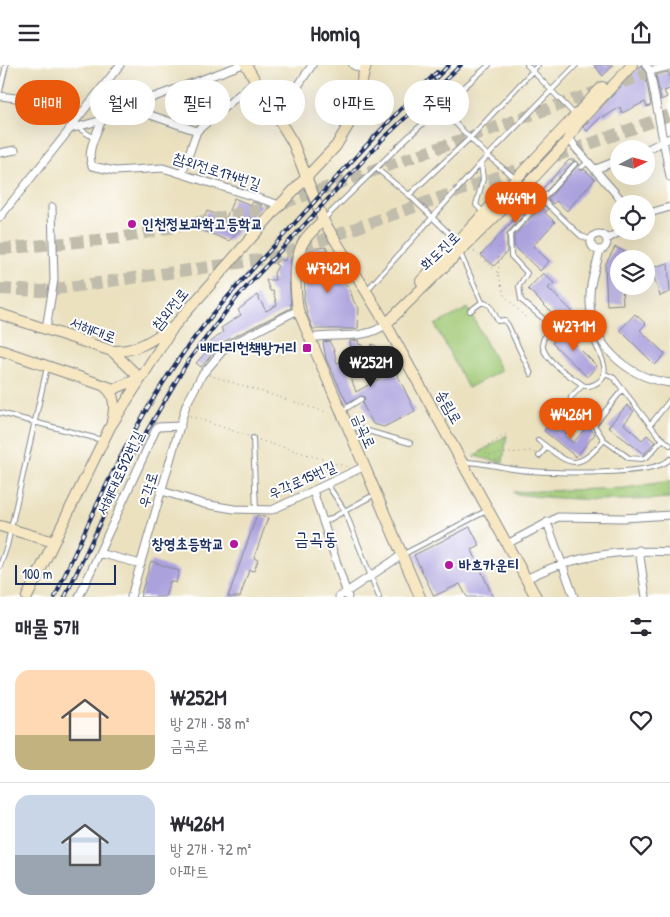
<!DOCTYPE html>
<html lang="ko">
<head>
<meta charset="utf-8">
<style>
	body { margin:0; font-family:"Patrick Hand","Poor Story",sans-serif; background:#f2f2f3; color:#2b2b33; height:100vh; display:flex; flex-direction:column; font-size:19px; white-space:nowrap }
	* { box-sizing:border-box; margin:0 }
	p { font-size:16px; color:#7c7c81 }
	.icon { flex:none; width:28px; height:28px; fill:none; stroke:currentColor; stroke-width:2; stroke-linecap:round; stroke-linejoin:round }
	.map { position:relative; height:532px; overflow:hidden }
	.sheet { display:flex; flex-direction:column; background:#fff; flex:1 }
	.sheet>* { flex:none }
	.banner { position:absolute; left:15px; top:15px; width:640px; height:45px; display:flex; gap:10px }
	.needle { width:32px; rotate:84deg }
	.controls { position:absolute; left:610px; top:75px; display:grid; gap:10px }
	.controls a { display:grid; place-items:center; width:45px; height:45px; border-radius:50%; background:#fff; box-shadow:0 5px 20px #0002; font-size:25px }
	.scale { position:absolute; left:15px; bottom:12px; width:101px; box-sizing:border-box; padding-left:5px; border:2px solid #1b2f5e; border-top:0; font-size:14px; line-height:18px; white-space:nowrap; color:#1b2f5e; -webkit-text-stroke:4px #fff; paint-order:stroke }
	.price { position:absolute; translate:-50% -42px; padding:0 11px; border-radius:18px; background:#ea580c; color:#fff; font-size:16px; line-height:32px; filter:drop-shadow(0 1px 2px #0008) }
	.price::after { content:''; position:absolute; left:50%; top:30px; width:15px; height:11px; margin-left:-8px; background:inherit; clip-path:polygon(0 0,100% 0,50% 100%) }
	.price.on { background:#222; color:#fff }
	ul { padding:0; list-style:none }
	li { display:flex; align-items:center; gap:15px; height:125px; padding:0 15px }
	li+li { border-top:1px solid #e1e1e2 }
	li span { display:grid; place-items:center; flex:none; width:140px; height:100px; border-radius:15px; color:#555 }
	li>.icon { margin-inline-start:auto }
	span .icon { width:60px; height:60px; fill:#fffc; stroke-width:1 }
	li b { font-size:21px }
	h2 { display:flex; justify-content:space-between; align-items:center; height:60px; padding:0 15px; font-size:21px }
	.tag { padding:0 18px; border-radius:22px; background:#fff; box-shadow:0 5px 20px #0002; font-size:18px; line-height:45px }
	.tag.on { background:#ea580c; color:#fff }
	header { display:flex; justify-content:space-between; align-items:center; height:65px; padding:0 15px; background:#fff; font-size:22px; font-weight:700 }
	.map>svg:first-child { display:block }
</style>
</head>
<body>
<header><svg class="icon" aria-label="menu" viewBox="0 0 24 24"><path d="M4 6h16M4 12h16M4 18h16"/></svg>Homiq<svg class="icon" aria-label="share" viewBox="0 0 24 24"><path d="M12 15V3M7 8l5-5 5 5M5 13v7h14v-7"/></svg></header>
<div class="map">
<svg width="670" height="532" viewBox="0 0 670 532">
	<defs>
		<pattern id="grass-tufts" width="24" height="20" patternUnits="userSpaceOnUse" patternTransform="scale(1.25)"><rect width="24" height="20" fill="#a0c974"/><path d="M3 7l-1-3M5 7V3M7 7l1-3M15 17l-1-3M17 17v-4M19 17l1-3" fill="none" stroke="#82a462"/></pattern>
	</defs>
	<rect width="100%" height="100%" fill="#fff"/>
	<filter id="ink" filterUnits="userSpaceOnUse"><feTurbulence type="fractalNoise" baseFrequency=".02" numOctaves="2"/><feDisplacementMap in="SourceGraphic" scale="10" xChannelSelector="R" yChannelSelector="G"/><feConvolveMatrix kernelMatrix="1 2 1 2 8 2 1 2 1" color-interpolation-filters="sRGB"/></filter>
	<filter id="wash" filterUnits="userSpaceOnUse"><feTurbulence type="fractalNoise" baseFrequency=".0096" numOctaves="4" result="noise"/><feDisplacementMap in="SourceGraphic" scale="20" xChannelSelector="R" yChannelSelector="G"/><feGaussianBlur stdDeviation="1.12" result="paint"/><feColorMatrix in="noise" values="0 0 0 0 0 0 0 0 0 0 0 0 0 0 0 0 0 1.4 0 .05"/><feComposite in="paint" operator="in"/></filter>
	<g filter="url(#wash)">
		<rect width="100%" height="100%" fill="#ebe1bf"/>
		<path fill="url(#grass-tufts)" stroke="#5e7c69" d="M507 370 503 398 474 391Z
			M670 416V433C618 437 567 435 515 429L513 427 625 423Z"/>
		<path fill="#a0c974" stroke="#5e7c69" d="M468 243 501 306 468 323 435 260Z"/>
		<g id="blocks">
			<path fill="#aba1dd" d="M594 0H613L603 11Z
				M641 0 645 8 651 40 647 42 645 37 622 48 620 42 606 51H602L587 66 583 62Z
				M669 7 670 24 664 26 667 32 661 35 656 10Z
				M569 95H575L507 168V187L494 201 481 190Z
				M579 99 580 105H585L595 114 567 146 556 136 553 139 548 134Z
				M234 133 251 140 253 137 262 140 229 176 199 164 207 146 226 153Z
				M543 140 548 144 545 148 555 157 533 181 549 196 540 206 514 181V171Z
				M326 182 343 213V218L349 222 354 237 359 243 358 263 355 264H313L307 249 304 234 306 188 308 184Z
				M615 182 629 189 627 194H619V221H622L623 239 607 240 605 200Z
				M287 188 291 190 289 209 291 243 223 277 201 302 196 298 209 284 206 281 223 267 221 263 241 250 238 245 257 230 266 246 277 240 273 226H270L266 215H275L274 208 278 201 275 199 279 194 285 196Z
				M668 198 670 227 660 231 651 203Z
				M543 208 554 218 548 223 573 247 562 258 528 224Z
				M635 249 646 259 640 265 665 289 655 300 620 265Z
				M567 262 578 272 573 277 597 301 587 312 552 278Z
				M358 275 359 280 362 279 366 304 349 307 356 327 395 305 415 346 384 362 373 359 362 338 365 334 363 331 347 338 326 294 323 277 329 276 334 285 337 298 352 294 350 276Z
				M372 279 382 284 385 290 367 297Z
				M627 340 634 346 624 359 642 375 647 370 655 377 644 389 608 362Z
				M548 360 557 367 561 363 567 368 564 370 573 378 587 361 595 369 576 392 544 366Z
				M257 450 268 453 254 493 258 495 254 506 249 505 240 532H228Z
				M470 462 480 481 472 485 493 532H467L460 519 434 531 414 490Z
				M151 496 179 506 176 518 170 516 165 532H140Z"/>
		</g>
	</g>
	<g filter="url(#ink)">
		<use href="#blocks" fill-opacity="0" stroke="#83888e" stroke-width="1"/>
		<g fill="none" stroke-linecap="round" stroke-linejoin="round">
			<path stroke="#c1bdac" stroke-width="12" stroke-dasharray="12 6" stroke-linecap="butt" d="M0 184 120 173 272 142 663 3
				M0 224 42 226 272 193 670 50"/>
			<g stroke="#83888e" stroke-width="6">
				<path id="lane" d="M527 0 574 49
					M0 26 6 0
					M441 44 488 91 516 114
					M77 62 94 73
					M575 99 510 170 511 191 527 208 519 221 521 235 552 261C549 265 545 270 543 275 538 293 571 311 583 320 588 322 590 321 595 319 614 310 600 290 594 276L600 273
					M582 102 589 96
					M377 104 409 130 457 176
					M409 130 471 72 538 0
					M542 134 581 171 592 175
					M483 147 476 140 483 114 481 98 576 0
					M324 154 408 72 489 0
					M460 188 482 237 490 240 498 256 504 255 508 260 531 309
					M368 224 481 98
					M470 246 482 237
					M605 309 614 313 658 370 670 380
					M583 320 571 332 570 338 594 360 604 375 629 393 642 394 648 391 663 374
					M342 346 361 334
					M0 348 102 375
					M594 360 623 324
					M650 360 670 335
					M350 361 410 378
					M253 373 256 446
					M538 375C569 399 576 409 604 375
					M539 391 547 382
					M463 397C483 397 501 403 520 405 545 408 655 412 670 394
					M327 419 345 446 379 532
					M323 458 370 432
					M404 489 486 446
					M0 501 7 481 47 302"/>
			</g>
			<g stroke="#83888e" stroke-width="9">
				<path id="street" d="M353 0 364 5
					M646 0 650 6 670 112
					M650 6 670 1
					M0 31 39 36 73 58
					M127 42 197 66
					M274 47 290 33 312 0
					M102 55C96 70 86 86 92 101L115 106 163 103 280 140
					M69 64 120 0
					M569 72 575 82 625 139
					M646 85 670 73
					M0 88 15 85
					M596 104 619 95
					M182 109 197 66 255 16
					M646 149 670 142
					M0 152 70 64 102 55 127 42 241 0
					M591 177a8 8 0 1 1 16 0a8 8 0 1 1-16 0Z
					M607 174 621 166
					M600 185C597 201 590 214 590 230 588 278 625 312 670 318
					M46 264 54 215 52 142
					M309 273C333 268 366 276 386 259
					M162 426 204 439 234 444 272 445 363 402
					M313 426 348 532
					M547 457 574 532
					M507 479 558 452 624 453 670 450
					M639 485 646 532
					M99 488 141 499
					M526 514C570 492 621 484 670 487
					M79 532 157 362 181 361
					M131 532 186 340 202 310 226 282 298 245
					M339 532 402 490"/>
			</g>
			<g stroke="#83888e" stroke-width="12">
				<path id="secondary" d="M246 0 293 78 323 155 386 259 536 532
					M323 155C317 162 309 168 304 176 293 194 295 224 298 245L420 532
					M421 216 602 22
					M0 249 112 286 140 313
					M386 259 525 122 565 79 578 58 632 0
					M0 285 114 324 140 313
					M112 286C135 287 151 276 169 264
					M105 322C116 329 115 345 112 356
					M0 461 54 477
					M27 532 110 362 174 261 280 140 336 81 352 54 366 0"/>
			</g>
			<path stroke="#83888e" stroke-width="1" stroke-dasharray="1 4" stroke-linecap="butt" d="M474 186 498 208 504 230 526 253
				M498 208C501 196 493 186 504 177
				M209 310 332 349
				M190 351 248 371
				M259 375 348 402
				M482 384 488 390 531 386 535 388
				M471 391 506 369"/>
			<use href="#lane" stroke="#fff" stroke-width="4"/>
			<use href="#street" stroke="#fff" stroke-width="7"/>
			<use href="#secondary" stroke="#f7e8c3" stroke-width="10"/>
			<g stroke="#1b2f5e" stroke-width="4">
				<path id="rail" d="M435 14 449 0
					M55 532C91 451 128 367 179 294 210 249 247 210 284 170 334 115 384 60 437 7
					M65 532 131 393 188 296 238 231 294 171 383 74 461 0"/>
			</g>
			<use href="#rail" stroke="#fff" stroke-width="2" stroke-dasharray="5.5" stroke-linecap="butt"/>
		</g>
	</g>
	<g fill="#b5179e" stroke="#fff" stroke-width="2">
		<circle cx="132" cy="159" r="5"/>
		<rect x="302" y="278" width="10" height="10" rx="2.5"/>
		<circle cx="234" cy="479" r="5"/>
		<circle cx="449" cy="500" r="5"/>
	</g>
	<g text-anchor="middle" stroke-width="4" stroke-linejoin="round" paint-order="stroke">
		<g font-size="15" fill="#1b2f5e" stroke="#fff">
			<text transform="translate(217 106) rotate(18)" y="5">참외전로174번길</text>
			<text transform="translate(440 186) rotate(-44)" y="5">화도진로</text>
			<text transform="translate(170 244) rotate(-51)" y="5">참외전로</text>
			<text transform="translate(93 265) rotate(21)" y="5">서해대로</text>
			<text transform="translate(449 342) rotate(61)" y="5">송림로</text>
			<text transform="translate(364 366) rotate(67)" y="5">금곡로</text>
			<text transform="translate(120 408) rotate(-65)" y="5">서해대로512번길</text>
			<text transform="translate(302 415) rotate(-24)" y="5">우각로15번길</text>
			<text transform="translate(148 425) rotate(-74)" y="5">우각로</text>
		</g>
		<g font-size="15" font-weight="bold" fill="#1b2f5e" stroke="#fff" text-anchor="start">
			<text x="142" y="164">인천정보과학고등학교</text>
			<text x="297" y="288" text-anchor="end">배다리헌책방거리</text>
			<text x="224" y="484" text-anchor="end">창영초등학교</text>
			<text x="459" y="505">바흐카운티</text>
		</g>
		<g font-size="18" fill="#1b2f5e" stroke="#fff">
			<text x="316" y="480">금곡동</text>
		</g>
	</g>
</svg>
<div class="controls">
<a><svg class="needle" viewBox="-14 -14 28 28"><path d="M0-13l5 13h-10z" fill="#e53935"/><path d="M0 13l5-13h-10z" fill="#7c7c81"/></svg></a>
<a><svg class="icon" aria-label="locate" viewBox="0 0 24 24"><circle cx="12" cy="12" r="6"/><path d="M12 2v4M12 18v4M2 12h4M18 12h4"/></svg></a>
<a><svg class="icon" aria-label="layers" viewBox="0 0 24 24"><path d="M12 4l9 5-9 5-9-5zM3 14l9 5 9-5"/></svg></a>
</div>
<div class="scale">100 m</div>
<b class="price" style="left:516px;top:159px">₩649M</b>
<b class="price" style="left:328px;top:229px">₩742M</b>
<b class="price" style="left:574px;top:287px">₩271M</b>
<b class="price on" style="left:371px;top:323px">₩252M</b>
<b class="price" style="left:571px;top:375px">₩426M</b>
<div class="banner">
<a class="tag on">매매</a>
<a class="tag">월세</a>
<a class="tag">필터</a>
<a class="tag">신규</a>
<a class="tag">아파트</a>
<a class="tag">주택</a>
</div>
</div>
<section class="sheet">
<h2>매물 5개<svg class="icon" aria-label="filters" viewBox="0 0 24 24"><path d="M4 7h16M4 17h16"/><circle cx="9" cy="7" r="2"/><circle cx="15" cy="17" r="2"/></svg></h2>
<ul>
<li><span style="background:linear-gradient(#ffd9b3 65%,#c2b280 0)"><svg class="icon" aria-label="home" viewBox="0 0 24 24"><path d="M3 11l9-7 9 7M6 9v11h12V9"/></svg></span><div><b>₩252M</b><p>방 2개 · 58 m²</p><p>금곡로</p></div><svg class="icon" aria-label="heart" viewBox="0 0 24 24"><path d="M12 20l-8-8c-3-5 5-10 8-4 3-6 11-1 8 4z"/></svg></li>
<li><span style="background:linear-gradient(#c9d6e8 60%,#9aa5b1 0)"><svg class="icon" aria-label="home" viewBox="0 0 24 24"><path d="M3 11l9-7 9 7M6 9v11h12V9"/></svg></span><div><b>₩426M</b><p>방 2개 · 72 m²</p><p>아파트</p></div><svg class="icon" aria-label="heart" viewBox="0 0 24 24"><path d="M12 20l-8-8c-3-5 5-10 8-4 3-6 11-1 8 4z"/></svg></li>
</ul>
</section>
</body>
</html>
